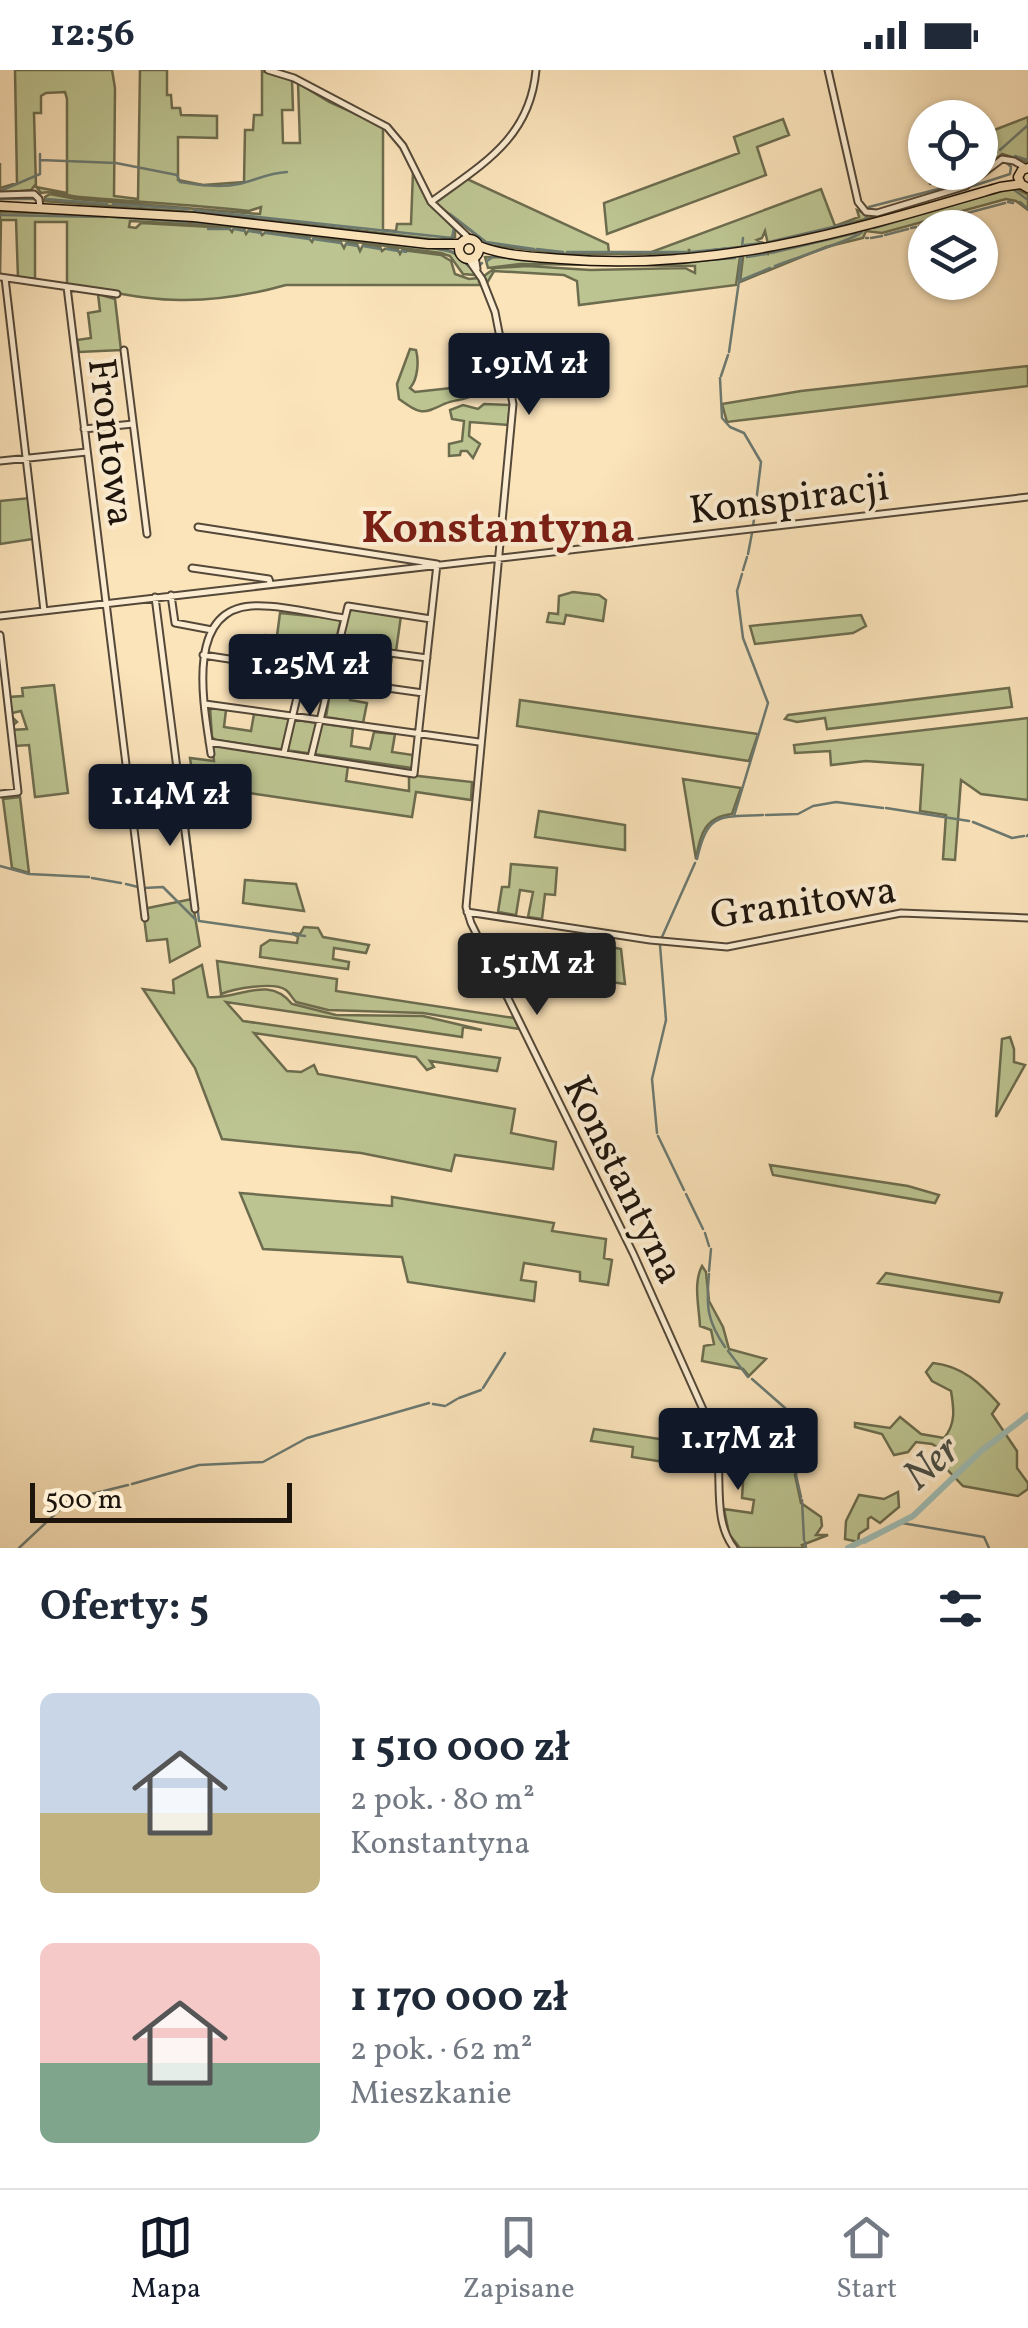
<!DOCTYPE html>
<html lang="pl">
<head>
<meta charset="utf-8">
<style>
	body { margin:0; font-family:Vollkorn,serif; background:#f2f2f3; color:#1f2937; height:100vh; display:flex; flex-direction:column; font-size:38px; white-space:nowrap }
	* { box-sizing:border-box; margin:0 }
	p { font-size:32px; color:#747a83 }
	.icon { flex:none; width:55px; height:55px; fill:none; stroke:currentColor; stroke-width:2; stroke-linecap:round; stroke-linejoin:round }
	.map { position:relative; height:1478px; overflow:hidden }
	.details { display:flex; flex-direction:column; background:#fff; flex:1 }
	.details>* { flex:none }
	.tools { position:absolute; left:908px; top:30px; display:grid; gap:20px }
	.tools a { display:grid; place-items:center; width:90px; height:90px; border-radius:50%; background:#fff; box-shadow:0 2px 8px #0004; font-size:50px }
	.scale { position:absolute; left:30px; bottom:25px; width:262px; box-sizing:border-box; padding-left:10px; border:5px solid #1d140c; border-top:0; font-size:28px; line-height:35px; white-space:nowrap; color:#1d140c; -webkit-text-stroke:8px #fcedd2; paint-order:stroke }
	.price { position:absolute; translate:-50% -85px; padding:0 22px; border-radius:10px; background:#111827; color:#fff; font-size:32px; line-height:65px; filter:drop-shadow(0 2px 5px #0008) }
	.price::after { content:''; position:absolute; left:50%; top:60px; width:30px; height:22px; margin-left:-15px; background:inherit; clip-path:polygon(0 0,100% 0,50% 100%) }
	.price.active { background:#222; color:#fff }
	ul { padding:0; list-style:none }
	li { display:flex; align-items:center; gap:30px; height:250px; padding:0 40px }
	li span { display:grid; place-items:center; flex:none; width:280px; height:200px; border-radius:15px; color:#555 }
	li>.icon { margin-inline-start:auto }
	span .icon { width:120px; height:120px; fill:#fffc; stroke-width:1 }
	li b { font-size:42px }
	h2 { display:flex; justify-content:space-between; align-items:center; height:120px; padding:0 40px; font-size:42px }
	.status { display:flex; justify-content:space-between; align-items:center; height:70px; padding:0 50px; background:#fff; direction:ltr }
	.status svg { height:28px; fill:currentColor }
	.tabs { display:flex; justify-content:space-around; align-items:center; height:140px; border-top:2px solid #e0e1e3; background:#fff; font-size:28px; color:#747a83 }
	.tabs a { display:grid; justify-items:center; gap:5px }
	.tabs .active { color:#111827 }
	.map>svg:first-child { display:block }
</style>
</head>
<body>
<div class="status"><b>12:56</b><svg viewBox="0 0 49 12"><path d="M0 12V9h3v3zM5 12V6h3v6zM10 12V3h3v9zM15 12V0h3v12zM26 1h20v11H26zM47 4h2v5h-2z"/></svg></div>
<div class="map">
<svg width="1028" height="1478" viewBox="0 0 1028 1478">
	<rect width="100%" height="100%" fill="#fbe3ba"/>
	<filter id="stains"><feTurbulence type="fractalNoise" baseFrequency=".002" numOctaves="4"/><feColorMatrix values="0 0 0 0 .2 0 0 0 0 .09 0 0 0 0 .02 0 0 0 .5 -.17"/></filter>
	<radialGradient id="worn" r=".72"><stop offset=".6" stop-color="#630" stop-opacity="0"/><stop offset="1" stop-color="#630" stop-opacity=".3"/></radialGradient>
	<path fill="#bcc491" stroke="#6c6c4e" stroke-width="2.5" fill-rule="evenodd" d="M15 0H112L115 18 114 126 138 129 140 0H167V25H171L172 38H180L181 45 217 46V68L178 67V110L203 115 244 112 245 60H253L254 45H262V1L292 10 293 40H282L283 73H300L298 13 329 32 383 56V160L396 161 397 154H411L413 102 433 137 455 156V167L439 170 232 145 44 131 45 127 50 124 76 129 260 144 261 137 249 141C195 135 136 132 80 127 66 126 55 120 41 123L35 115 31 120 0 123V93V118L17 113ZM65 22 67 29V123L36 117 34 43H41V26L46 23Z
		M1028 47V92L1002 84C987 96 975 110 956 116L948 110 929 114 956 103 980 102V87L982 91 996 80 989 62Z
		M783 49 789 65 757 77 766 105 607 164 604 133 739 83 734 67Z
		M467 109 608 174 609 183H649L821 119 835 156 859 147 857 140 872 146 893 142 768 174 765 161 762 168 757 170 765 174 690 183 689 179 688 184H567L489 175 435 133Z
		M1013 117 1028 125V140L1016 131 1006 129 882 163 866 161 863 168 826 177 740 212 743 187H740L736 215 579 235 577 211 564 205 494 201 487 213 484 206 495 198 527 196 590 200 685 198 695 203V196L520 194 488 198 485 187 693 191 766 182 768 184 770 181 859 161Z
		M0 142C148 145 293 160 440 178 455 182 470 189 475 205L463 204 450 186 441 183 239 157 130 151 129 157 136 158 141 153 229 158 232 162 234 158 244 159 246 164 249 160 260 161 262 165 266 162 308 167 312 172 314 168 340 171 344 178 347 172 357 174 360 181 363 175 380 177 382 181 386 178 398 180 400 184 402 180 441 185 451 191 455 204 469 209 479 208V212L483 215H286C254 224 218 230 185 230 146 231 105 220 67 215V152H35V210L18 208 16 150H1L0 205Z
		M98 224 115 229 121 280 79 282 77 270 91 268 88 243 100 241Z
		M410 279 416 280C419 291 418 309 410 318L415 322 479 315 476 324C465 331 455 329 444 334 422 345 420 344 399 329L397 314Z
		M1028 296V316L727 352 722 334 801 321Z
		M484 334 510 335 508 355 470 352 469 366 480 374 473 388 467 381H461L460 385 449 386V374L462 371 464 351 452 349 450 340 463 335 478 339Z
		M30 428 33 469 0 474V431Z
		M573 522 599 525 606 530 603 551 566 545 564 554 547 552 549 543 558 544 559 526Z
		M353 539 401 546 396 581 345 574 342 571 349 542Z
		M280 543 341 549 327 607 307 604 302 597 267 590 266 565 277 566Z
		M861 545 866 556 853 563 755 574 750 556Z
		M343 579 392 586 390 601 361 597 358 611 336 609 334 604Z
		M335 613 353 617 350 630 367 633 363 653 326 647 331 616Z
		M54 615 68 723 35 727 29 675 14 676 11 660 27 659 21 641 12 643 11 646 17 652 11 657 9 627 23 626 22 618Z
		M1009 618 1012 637 827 659 825 648 797 652 785 649 788 645Z
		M520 630 758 664 749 691 517 656Z
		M210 637 226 640 224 657 251 661 254 644 353 658 351 676 370 679 374 662 395 664 392 682 413 685 412 698 215 670 212 667Z
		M1028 648V730L981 724 961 710 955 790 943 789 946 745 920 741 923 695 866 691 831 695 830 681 795 683 794 675Z
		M212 674 348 696 346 711 409 721V705L472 712 471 730 416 722 412 747 194 715 190 688 214 691Z
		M683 709 741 718 732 744C705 747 700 764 696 789Z
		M20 727 29 803 12 798 3 729Z
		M539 741 625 755V780L535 767Z
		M511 794 557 798 555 825 545 824 542 849 528 847 533 822 520 820 516 845 498 842 502 817H509Z
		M245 810 296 814 304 841 243 833Z
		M192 829 200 876 170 892 167 869 147 871 143 839Z
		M304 857 318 858 323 867 369 875 366 883 334 878 333 889 349 892 348 899 260 887 261 876 270 870 297 873 298 867 292 863 300 864Z
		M587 872 621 879 625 914 542 902 545 883 581 888Z
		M217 891 337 909 336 921 514 948 519 959 423 943 328 940 296 932C292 928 290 923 286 920 274 911 233 919 221 924Z
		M202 895 208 927C238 930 268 904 292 934L336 945 423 946 482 960 463 957 462 967 226 932 243 951 500 988 497 1001 430 991 434 997 427 1000 416 987 254 963 287 1001 301 1002 314 995 318 1004 515 1039 511 1063 556 1072 553 1099 455 1085 451 1101 361 1083 222 1069 195 998 143 919 174 923 173 910Z
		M1010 967 1014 979V992L1025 995 996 1047 1002 969Z
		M770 1095 908 1116 939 1125 935 1133 773 1105Z
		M240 1123 392 1136V1127L554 1153 552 1161 606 1169 604 1188 612 1190 608 1215 580 1211V1202L524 1193 521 1210 536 1212 534 1231 408 1212 402 1187 263 1179Z
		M702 1196 706 1202 709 1231 723 1257 729 1279 766 1289 749 1306 743 1299 702 1291 704 1276 714 1274 711 1260 700 1256C699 1237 693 1213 702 1196Z
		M886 1203 1002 1223 999 1232 878 1213Z
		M933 1293C962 1296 980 1313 999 1334L992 1344 1017 1381V1398L1028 1413V1419L1018 1426 963 1416 940 1392V1379L932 1374 916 1372 908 1382 894 1385 882 1364 855 1357V1353L890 1358 900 1347 921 1364 944 1368C956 1354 954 1339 951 1321L932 1311 926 1302Z
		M594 1359 712 1377 709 1399 632 1387 633 1377 591 1371Z
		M745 1382 797 1390 795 1405 801 1433 821 1447 822 1456 816 1465H828L802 1475 804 1478H740L729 1464 724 1439 752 1443 754 1430 742 1428Z
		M898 1422 899 1437 880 1453 871 1447 868 1449V1458L859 1464 858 1472 845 1469 846 1451 859 1425 884 1429Z"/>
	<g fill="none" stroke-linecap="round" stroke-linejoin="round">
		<path stroke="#6b7971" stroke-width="2.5" d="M831 0 832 3
			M832 6 835 19
			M1000 80 1028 55
			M1015 86 1028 90
			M40 90 116 93 177 105 180 112C199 115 220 118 239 114 256 110 268 103 287 102
			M980 95 997 82
			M956 114 971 102
			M973 116 1010 104 1011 97 1007 93
			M1013 119 1028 130
			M0 121 40 104V84
			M0 129H34
			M46 129 107 134
			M1008 132 1013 133
			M1020 132 1028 139
			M113 134 188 139
			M869 137 950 116
			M194 140 452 168 454 158 445 149
			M450 144 486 172 534 179
			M0 145 106 147
			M112 147 187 152
			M865 149 866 147
			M941 150 1005 133
			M193 152 225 154
			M919 156 938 151
			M874 158 1005 120
			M911 158 916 157
			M208 159H230
			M234 159 245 161
			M249 161 261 163
			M266 163 309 169
			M885 165 908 159
			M866 168H868
			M871 168 882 166
			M313 169 341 173
			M769 172 854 152
			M346 174 358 176
			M745 175 763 173
			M363 176 380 179
			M742 177 743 168
			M432 178 453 182 472 199
			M387 179 398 181
			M537 179 563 182
			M402 181 406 182
			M567 182H686
			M691 182 731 178
			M771 183 856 163
			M747 187 766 184
			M487 191 494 186 524 190
			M562 193 638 195 735 188
			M479 196 482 193
			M775 196C791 189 854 170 862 162
			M739 209 741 187
			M729 282 739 211 770 198
			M721 306 728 285
			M720 308 722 348 730 357 744 363 761 392 753 457
			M748 484 752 463
			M743 500 747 487
			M886 738 969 751
			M766 745 798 744 813 736 836 732 883 738
			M734 746 768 633 743 568 737 521 742 504
			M973 752 1012 768 1024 766
			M188 756 199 851 305 866
			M1027 766 1028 765
			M697 789C708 742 719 747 763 745
			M0 796 29 804 89 807
			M92 808 121 813
			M126 814 138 817
			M144 818 163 817 196 850
			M662 867 695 793
			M657 1063 652 1009 666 950 660 875
			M658 1066 684 1120
			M686 1124 703 1159
			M705 1163 709 1176
			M709 1201 711 1179
			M709 1204C706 1236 707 1251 725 1277
			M728 1281 748 1307
			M752 1309 793 1345 802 1358
			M483 1318 505 1283
			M459 1328 481 1320
			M433 1334 445 1336
			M447 1335 457 1329
			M798 1388 796 1369 802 1361
			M798 1393 796 1405 801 1427
			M132 1414 199 1395 263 1392 307 1368 429 1333
			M802 1430 804 1470
			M902 1453 984 1467 989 1478
			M805 1472 806 1478
			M19 1478 71 1429 128 1415"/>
		<path stroke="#9fbdb5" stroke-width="6" d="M864 1471 913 1446 981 1381 1028 1345
			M848 1478 860 1472"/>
		<g stroke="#544838" stroke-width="9">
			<path id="minor" d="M268 0 294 8 387 57 403 76 431 132 469 168
				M828 0 858 132 866 142 877 143 966 116 1002 89 1014 91 1026 98
				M0 125 34 124 39 129 40 138
				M431 132C481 95 530 69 536 0
				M475 186 477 199
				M468 189 482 209 495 242 513 334 466 837 471 853 633 1183 714 1364C725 1400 710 1447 734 1478
				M0 207 117 224
				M5 208 44 541
				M67 217 145 848
				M124 280 147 464
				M84 359 133 354
				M0 391 87 382
				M198 457 437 494 414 704 209 672
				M192 498 269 509 270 513
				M171 525 175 553 212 560
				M155 527 195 839
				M0 546 1028 427
				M0 565 18 722 0 724
				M338 576 427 588
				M203 585 301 600 302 606 423 623
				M205 634 479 672
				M284 683 302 606
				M211 684C205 641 183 541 251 536 277 534 317 544 344 548
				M311 687 348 536 431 549
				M129 717 179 713
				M467 842 650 870 727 877 901 843 1028 848"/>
		</g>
		<g stroke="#1d140c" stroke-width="11">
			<path id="major" d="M1028 98 1022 100 1018 107 1021 114 1028 118
				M0 136 194 147 428 174H460
				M459 179a10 10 0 1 1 20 0a10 10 0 1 1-20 0Z
				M479 176C504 186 535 187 562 189 718 202 853 160 1000 117L1021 114"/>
		</g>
		<use href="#minor" stroke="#fcedd2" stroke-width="5"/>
		<use href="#major" stroke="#fbe3ba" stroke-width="8"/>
	</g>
	<g text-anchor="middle" stroke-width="8" stroke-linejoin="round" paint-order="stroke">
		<g font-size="40" fill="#1d140c" stroke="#fcedd2">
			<text transform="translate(113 372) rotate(83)" y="14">Frontowa</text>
			<text transform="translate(789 427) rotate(-7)" y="14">Konspiracji</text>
			<text transform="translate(803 831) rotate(-8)" y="14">Granitowa</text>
			<text transform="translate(625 1109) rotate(64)" y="14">Konstantyna</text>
		</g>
		<g font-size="42" font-style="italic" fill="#4a4f47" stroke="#fcedd2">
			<text transform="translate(930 1391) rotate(-41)" y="15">Ner</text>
		</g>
		<g font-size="45" font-weight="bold" fill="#7a1f14" stroke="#fcedd2">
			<text x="498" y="472">Konstantyna</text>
		</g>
	</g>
	<rect width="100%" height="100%" filter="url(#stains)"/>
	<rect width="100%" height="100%" fill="url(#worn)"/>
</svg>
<div class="tools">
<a><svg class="icon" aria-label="locate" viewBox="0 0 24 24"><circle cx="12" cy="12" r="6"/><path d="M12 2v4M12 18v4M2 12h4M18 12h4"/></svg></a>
<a><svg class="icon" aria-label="layers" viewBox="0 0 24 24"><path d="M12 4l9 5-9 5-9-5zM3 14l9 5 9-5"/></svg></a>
</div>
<div class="scale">500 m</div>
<b class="price" style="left:529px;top:348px">1.91M zł</b>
<b class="price" style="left:310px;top:649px">1.25M zł</b>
<b class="price" style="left:170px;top:779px">1.14M zł</b>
<b class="price active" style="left:537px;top:948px">1.51M zł</b>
<b class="price" style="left:738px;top:1423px">1.17M zł</b>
</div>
<section class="details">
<h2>Oferty: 5<svg class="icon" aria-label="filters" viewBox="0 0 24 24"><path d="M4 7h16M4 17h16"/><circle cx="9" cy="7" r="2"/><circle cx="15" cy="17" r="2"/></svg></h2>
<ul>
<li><span style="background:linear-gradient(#c9d6e8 60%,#c2b280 0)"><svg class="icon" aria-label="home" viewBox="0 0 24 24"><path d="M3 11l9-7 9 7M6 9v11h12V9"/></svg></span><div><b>1 510 000 zł</b><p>2 pok. · 80 m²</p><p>Konstantyna</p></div></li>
<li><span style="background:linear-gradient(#f6c9c9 60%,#7fa58c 0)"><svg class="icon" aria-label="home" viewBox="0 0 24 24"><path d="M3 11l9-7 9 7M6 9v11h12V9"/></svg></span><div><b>1 170 000 zł</b><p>2 pok. · 62 m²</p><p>Mieszkanie</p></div></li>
</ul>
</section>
<nav class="tabs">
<a class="active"><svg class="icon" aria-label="map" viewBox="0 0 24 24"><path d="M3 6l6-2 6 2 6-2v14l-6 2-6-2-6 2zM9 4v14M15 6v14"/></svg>Mapa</a>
<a><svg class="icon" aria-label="saved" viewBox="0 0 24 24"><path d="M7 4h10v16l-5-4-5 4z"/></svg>Zapisane</a>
<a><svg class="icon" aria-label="home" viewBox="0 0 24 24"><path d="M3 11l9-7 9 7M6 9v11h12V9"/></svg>Start</a>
</nav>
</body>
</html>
